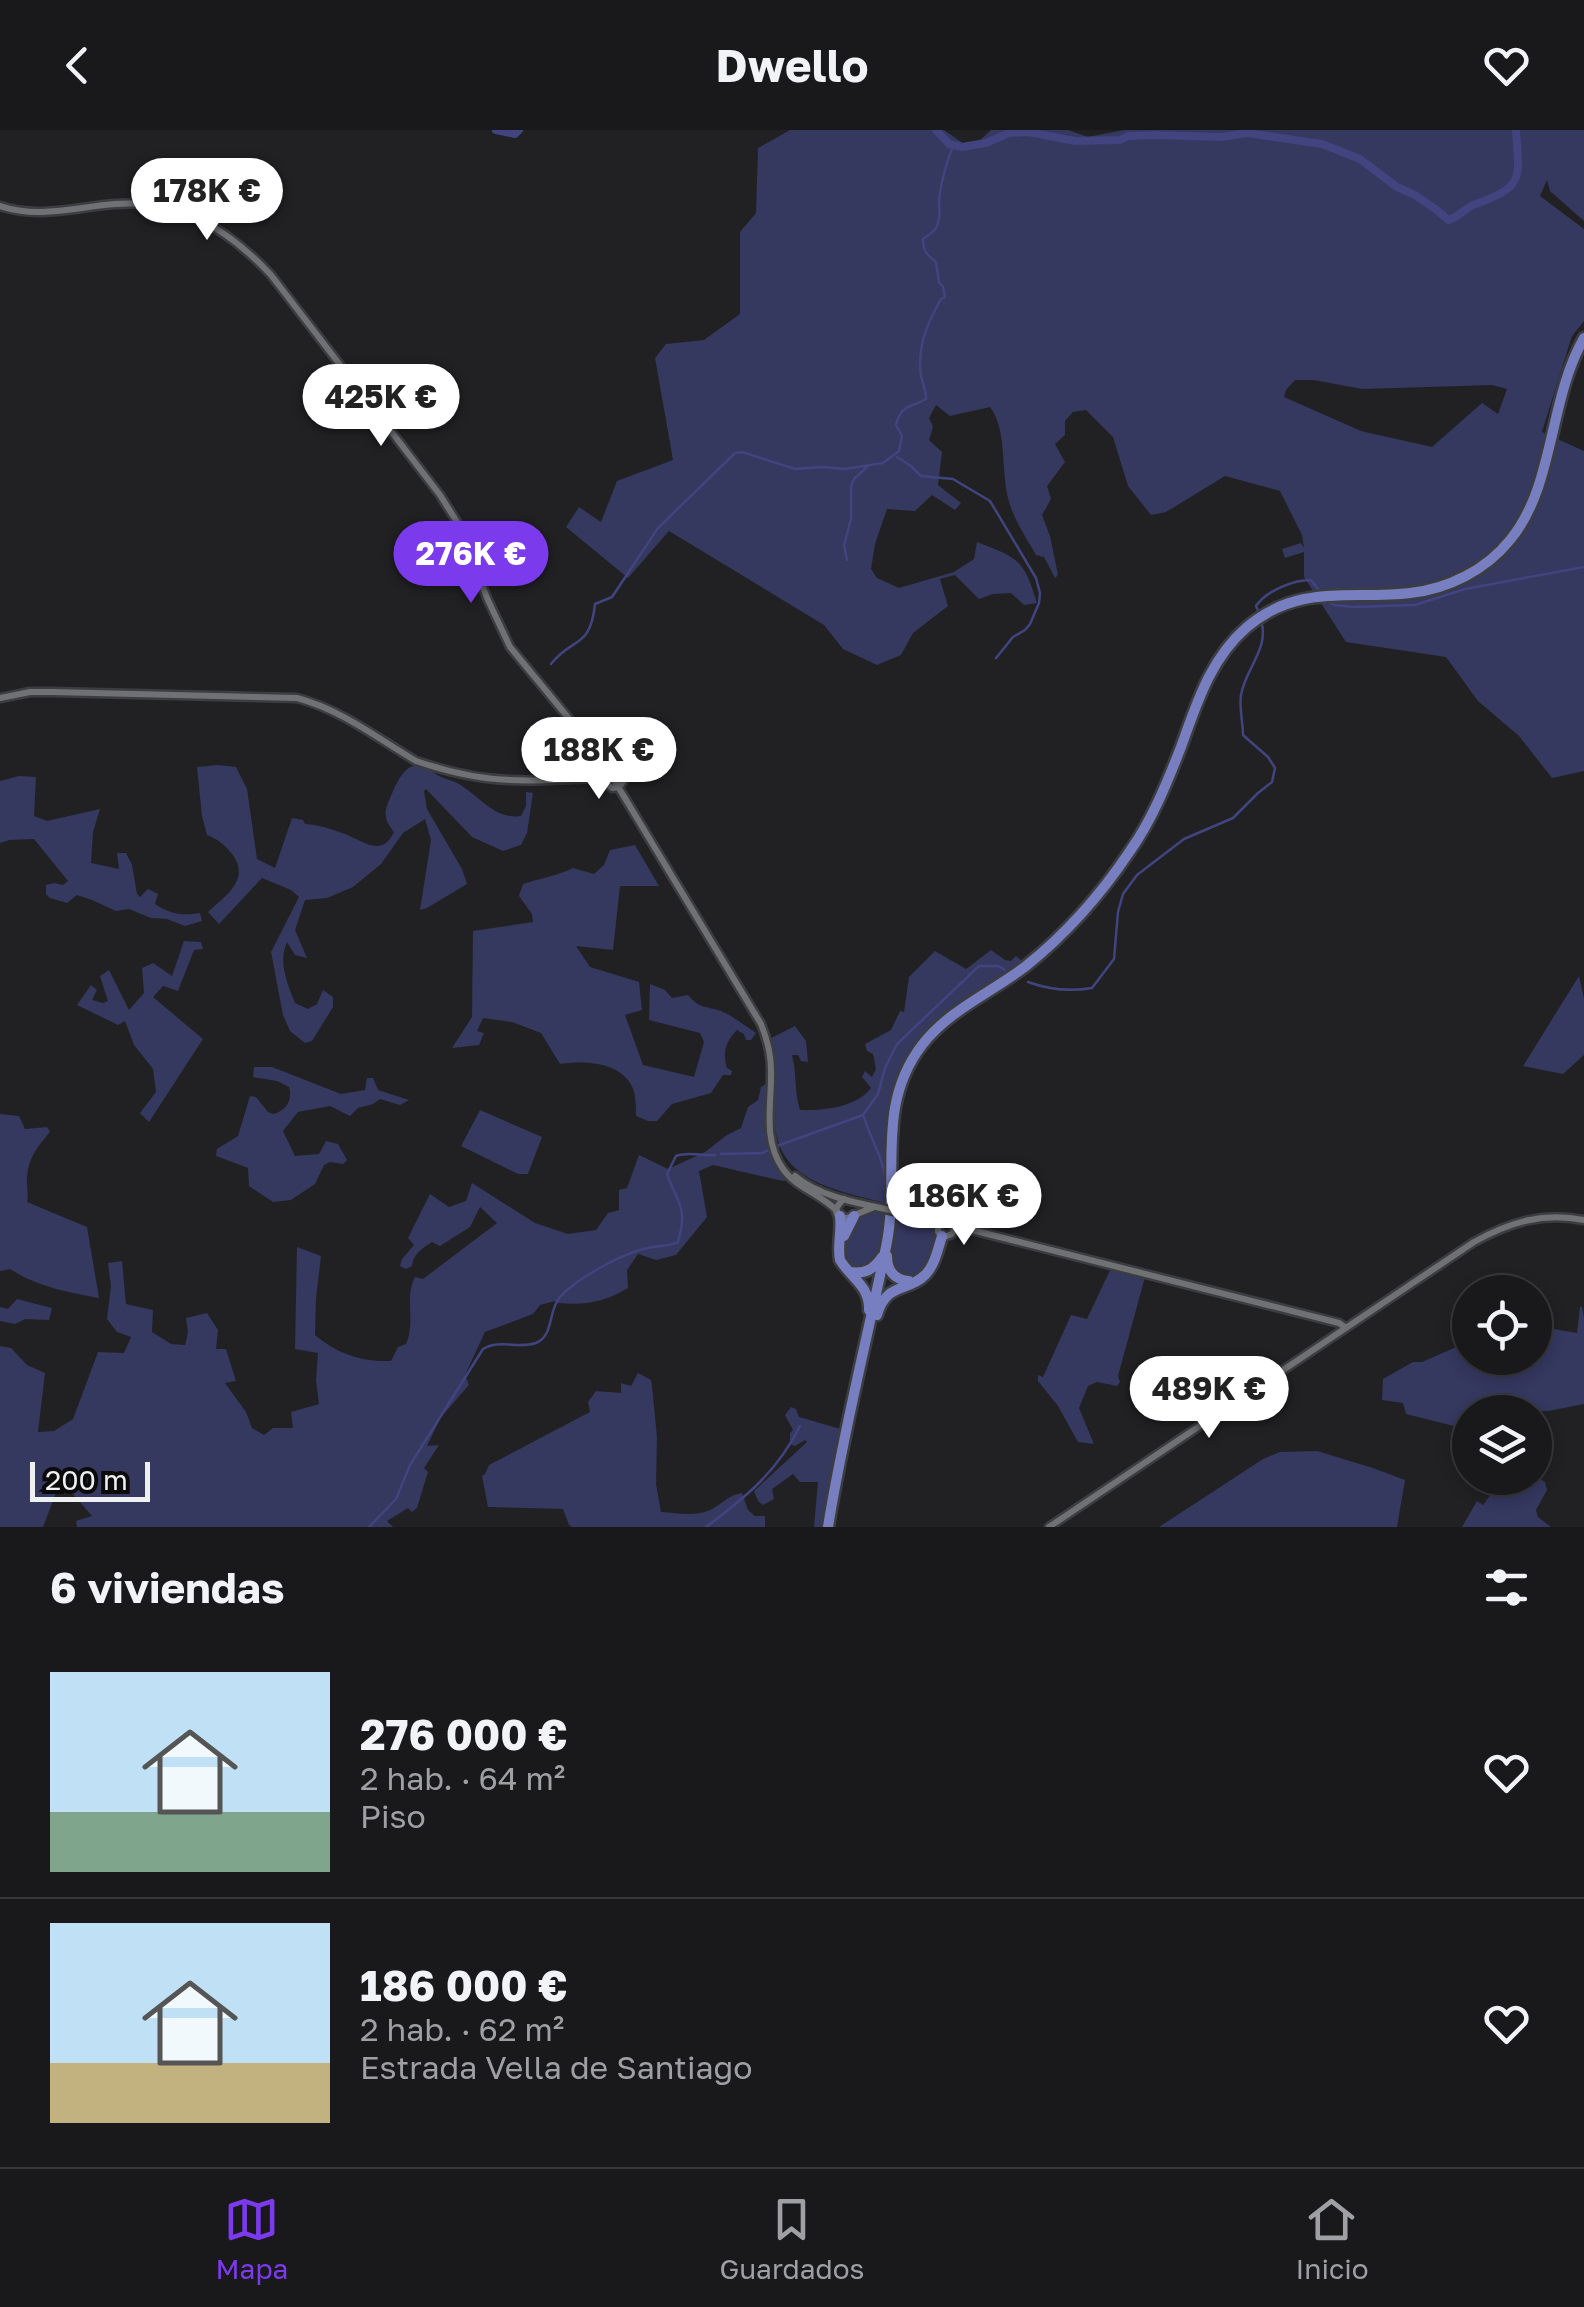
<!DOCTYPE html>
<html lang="es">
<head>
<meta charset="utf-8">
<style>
	body { margin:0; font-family:"Golos Text",sans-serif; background:#262628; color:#f1f3f6; height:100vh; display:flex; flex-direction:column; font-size:38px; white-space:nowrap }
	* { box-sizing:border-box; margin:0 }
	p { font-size:32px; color:#9fa0a3 }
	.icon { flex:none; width:55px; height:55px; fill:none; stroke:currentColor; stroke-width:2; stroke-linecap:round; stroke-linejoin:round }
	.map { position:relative; height:1397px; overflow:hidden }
	.details { display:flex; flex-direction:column; background:#19191b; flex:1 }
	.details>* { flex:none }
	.tools { position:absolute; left:1452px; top:1145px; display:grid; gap:20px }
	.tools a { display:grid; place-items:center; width:100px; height:100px; border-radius:50%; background:#19191b; box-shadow:0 5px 15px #0003,0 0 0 2px #37383a; font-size:50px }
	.scale { position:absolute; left:30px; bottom:25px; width:120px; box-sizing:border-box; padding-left:10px; border:5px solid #eff0f2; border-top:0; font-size:28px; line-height:35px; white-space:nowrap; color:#eff0f2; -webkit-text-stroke:8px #0b0b0c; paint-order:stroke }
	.price { position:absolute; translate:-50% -85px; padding:0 22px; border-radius:35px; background:#fff; color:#222; font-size:32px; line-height:65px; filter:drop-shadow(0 2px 5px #0008) }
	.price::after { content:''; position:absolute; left:50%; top:60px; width:30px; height:22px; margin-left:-15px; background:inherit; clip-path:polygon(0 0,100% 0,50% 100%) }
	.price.current { background:#7c3aed; color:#fff }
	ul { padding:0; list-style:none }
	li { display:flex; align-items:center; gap:30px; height:250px; padding:0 50px }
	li+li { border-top:2px solid #37383a }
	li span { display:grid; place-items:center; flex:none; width:280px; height:200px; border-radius:0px; color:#555 }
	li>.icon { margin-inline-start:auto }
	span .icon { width:120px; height:120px; fill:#fffc; stroke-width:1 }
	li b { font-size:42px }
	h2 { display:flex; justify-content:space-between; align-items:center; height:120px; padding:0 50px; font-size:42px }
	header { display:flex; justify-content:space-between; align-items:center; height:130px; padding:0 50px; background:#19191b; font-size:45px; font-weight:700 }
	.dock { display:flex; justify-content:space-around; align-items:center; height:140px; border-top:2px solid #37383a; background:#19191b; font-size:28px; color:#9fa0a3 }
	.dock a { display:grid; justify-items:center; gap:5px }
	.dock .current { color:#7c3aed }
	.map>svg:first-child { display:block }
</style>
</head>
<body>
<header><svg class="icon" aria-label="back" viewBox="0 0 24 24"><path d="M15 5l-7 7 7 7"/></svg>Dwello<svg class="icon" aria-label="heart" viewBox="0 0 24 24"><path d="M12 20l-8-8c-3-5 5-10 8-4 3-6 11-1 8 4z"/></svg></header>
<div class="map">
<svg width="1584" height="1397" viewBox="0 0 1584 1397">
	<rect width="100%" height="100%" fill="#212124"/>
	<path fill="#35385f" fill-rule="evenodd" d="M790 0H944L964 14 978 12 991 0H1068L1088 7 1124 0H1584V91L1550 61 1547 50 1540 66 1584 99V191L1572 206 1542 302 1584 321V641L1552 648 1519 606 1478 571 1446 527 1346 512 1304 447V422L1285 428 1282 419 1301 413 1304 418 1302 405 1280 361 1225 346 1166 382 1151 385 1128 356 1113 307 1086 280 1073 282 1065 291V305L1055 314 1065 332 1047 356 1051 369 1042 385 1050 406 1058 445 1055 448 1044 427 1036 425C1026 407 1013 389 1008 368 1001 340 1007 299 990 277L950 286 936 275 929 288 933 297 929 310 942 322 938 355 961 373 955 380 932 365 915 381 887 379 875 414 871 439 877 448 899 458 954 442 974 429 977 412C1018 428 1024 429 1037 473L1024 475 1011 463 993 464 979 469 955 445 940 449 948 476 913 503 901 525 877 535 843 519 824 495 669 401 628 448 566 397 579 377 601 392 617 351 673 330 655 228 666 214 704 210 740 184V102L756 83 758 18ZM1295 250H1314L1362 259 1492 255 1507 259 1498 284 1482 273 1432 317 1361 301 1284 267 1286 260Z
		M218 635 236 637 247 659 257 729 275 738 292 688 303 690 305 694C319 695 332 699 345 704 363 711 382 728 394 702 386 692 383 685 388 673 394 660 403 629 424 636 426 637 435 643 437 645 444 649 452 650 459 654 479 666 495 690 521 686L526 676V662L533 663 527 703 521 715 503 721 472 707 426 659 424 661 427 679 462 739 467 754 427 778 420 780 431 710 425 689 403 703 381 734 353 757 327 768 305 770 295 800 307 828 295 825 287 812C278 833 287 852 295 873L308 879 317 874 323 860 333 867V877L312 911 305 913 290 901 283 885 271 822 299 767 291 760 262 748 219 794 208 782C226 765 251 749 232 724 224 714 219 710 207 705L202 686 197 637Z
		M19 646 36 647 34 686 47 691 100 679 93 702 91 733 119 739 117 723H126L132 735 137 764 140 767 148 759 158 764 155 774C170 784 182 786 200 783L202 791 185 796 167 789 151 788 129 779 116 781 92 770 77 765 67 773 50 768 46 764V755L54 753 63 755 68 751 34 709 9 710 0 713V651Z
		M635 715 659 756H620L613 820 576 816 590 837 639 852 642 880 625 885 643 935 694 947 704 912 700 903 649 890 650 854 665 860 672 868 688 865C699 878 704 876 718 880 731 884 745 896 756 903L751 910H746L744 904 737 900C726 911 722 923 727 938L732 941 731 945H723L711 963 672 974 657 991H648L636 986C636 975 636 961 630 953 616 931 582 931 560 934L541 903 512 892 483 888 477 901 484 903 479 915 452 918 472 887 473 801 533 792 532 784 519 766 523 754C541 748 557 746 573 738L594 744 604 735 610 720Z
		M184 811 201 812 203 819 194 820 178 861 163 856 153 867 203 909 149 992 140 983 156 962 153 939 134 915 125 891 118 895 77 875 91 855 97 860 92 870 103 873 108 871 100 846 109 840 129 880 144 863 142 838 153 833 172 846Z
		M991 820 1005 830 1011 831 1016 826 1022 831C961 873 896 907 888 989 885 1017 889 1046 888 1074 843 1061 779 1054 775 995 773 966 778 937 771 908L795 896 806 911 808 932 801 931 798 925H792C797 943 794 962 800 980 823 981 857 977 871 958L862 947 865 941 872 947 876 939 873 924 867 921 865 914 891 900 900 881 904 882 909 847 935 821 966 839Z
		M1579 846 1584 869V925L1563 944 1523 936Z
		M254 937H272L341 964 365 960 367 948H373L378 960 409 970 400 975 380 969 373 974 358 978 350 986 330 976 298 982 283 1001 295 1026 319 1024 326 1011 338 1014 347 1030 343 1034 330 1032 324 1035 315 1054 291 1070 273 1072 249 1056 248 1038 216 1026 217 1019 238 1006 250 966 256 967 268 982 273 984C286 981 293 970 289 957L277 951 253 947Z
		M767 953 766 993 769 1012 793 1049 783 1051 713 1035 699 1041 707 1087 676 1125 656 1130 638 1124 627 1140 628 1158C603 1173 585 1175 557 1173L555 1171 540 1175 533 1184 485 1202 465 1245 469 1255 441 1287 427 1316 439 1315 424 1338 428 1342 417 1378 412 1382 408 1378 387 1391 393 1397H77L76 1391 92 1386 61 1350 43 1397H0V1216L11 1218 27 1235 45 1243 38 1302 54 1301 73 1289 98 1222 124 1223 131 1207 117 1202 107 1189 111 1156 108 1133 122 1131 126 1174 153 1180 152 1202 171 1214 185 1215 188 1202 186 1188 207 1183 218 1200 216 1219H226L236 1251 225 1253 246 1282 252 1298 264 1305 273 1298H293L291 1282 319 1274 316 1250 318 1223 295 1219 297 1117 321 1126 316 1168 315 1205C338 1224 361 1232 391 1231L398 1217 406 1214C416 1192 404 1168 415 1147L423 1149 497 1093 480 1077 470 1097 440 1116 432 1112C423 1118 413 1124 412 1136L406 1139 400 1136 402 1129 414 1115 408 1108 430 1064 449 1077 466 1071 472 1053 535 1093 568 1104 596 1100 608 1083 619 1080V1060L627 1058 639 1025 668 1039 705 1022 727 1005 741 998 748 977 758 970 761 957Z
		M480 980 542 1007 528 1044H518L461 1016Z
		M0 984 19 986 25 999 47 997 50 1002C38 1016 28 1028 27 1047 26 1056 29 1063 27 1072L87 1097 99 1168C67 1162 38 1157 10 1139L0 1141Z
		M875 1080 887 1082 878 1127 864 1138C859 1138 852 1138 848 1134 836 1123 849 1095 859 1086 865 1081 868 1081 875 1080Z
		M896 1085C905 1087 919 1088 927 1093 947 1105 928 1150 907 1147 903 1147 896 1142 893 1140L890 1123Z
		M1111 1138 1145 1147 1118 1246 1120 1252 1117 1256 1097 1252 1088 1256 1079 1278 1094 1314 1078 1312 1058 1276 1038 1251V1245L1043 1247 1071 1185 1087 1189Z
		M17 1169 52 1178 49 1190 25 1189 15 1194 0 1191V1177L8 1179Z
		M1580 1177H1582L1584 1187V1274L1548 1281 1489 1280 1488 1282H1470V1300L1406 1284 1403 1273 1382 1270 1383 1249 1413 1232H1422L1470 1211V1228H1535V1195L1545 1192 1544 1182 1553 1183 1554 1199 1577 1203Z
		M638 1243 651 1250 652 1256 657 1307 656 1354 661 1382C678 1383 697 1387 712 1379 723 1373 729 1365 742 1363L748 1380 755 1386H765V1397H572L569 1395 563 1379 488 1377 482 1346 485 1344 489 1335 590 1282 588 1272 596 1261 621 1263V1253L631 1256Z
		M791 1277 796 1279 799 1287 844 1300 824 1397H814L818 1352H800L793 1344 772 1359 774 1369 763 1375 758 1371 754 1361 807 1312 805 1310 795 1316 790 1314V1303L793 1300 785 1285Z
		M1317 1321 1373 1338 1405 1350 1397 1397H1159L1263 1329 1280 1322Z
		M1535 1346 1545 1352 1547 1360 1536 1380 1538 1387 1551 1397H1462L1477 1371 1483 1375 1503 1348Z"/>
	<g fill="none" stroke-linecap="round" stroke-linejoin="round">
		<path stroke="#41447f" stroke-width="2.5" d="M897 327 911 336 921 346 953 349 990 371 1036 448 1040 463 1039 473 1030 494 1025 500 1013 507 996 528
			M847 430 844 415 851 389V356L854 349 869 335
			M1325 470 1334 475 1353 477 1415 475 1465 459 1584 437
			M1259 483 1256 476C1266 461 1293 450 1311 450L1321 463
			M551 534C573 506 590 520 595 474L612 467 658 398 735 323 742 322 795 339 823 337 845 339 883 333 899 321 902 306 896 295C901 274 911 278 926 269 926 260 923 255 921 246 917 216 927 194 941 169L945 167 943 157 939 152 936 132C927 125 923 121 923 109 927 106 934 102 936 98 940 90 940 82 939 74 939 59 947 30 953 17
			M1028 852C1050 860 1069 862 1092 858L1114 829 1118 782 1123 764 1137 745 1184 709 1233 688 1258 663 1272 652 1275 638 1268 627 1243 605C1243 593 1239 578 1241 565 1245 539 1270 518 1261 491
			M864 987C871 1011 885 1030 886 1055
			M777 1016 863 985 878 964 885 938 897 914 979 836H998L1005 840
			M721 1024 762 1023 769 1020
			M369 1397 396 1369 410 1335 483 1219C499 1209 518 1219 536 1213 554 1206 548 1180 560 1167 577 1148 623 1123 648 1118 659 1115 668 1117 678 1112 688 1077 678 1075 667 1044L676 1026C688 1021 702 1026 715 1025
			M706 1397C746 1367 777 1342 800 1296"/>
		<path stroke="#41447f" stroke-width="8" d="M496 0 515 4 519 0
			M936 0 949 14 962 17 986 13 1009 3 1028 2 1075 11 1120 10 1128 6 1156 5 1221 7 1247 3 1322 14 1360 29 1397 57 1415 65 1438 81 1448 90C1460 87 1464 78 1476 74 1525 56 1519 49 1516 0"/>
		<g stroke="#3c3d40" stroke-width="11">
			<path id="secondary" d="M0 76C39 89 76 77 115 74 180 69 228 99 271 145L440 365 457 392 487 468 510 517 599 625 761 894C767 909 771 924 771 940 772 973 762 1009 783 1039 796 1058 821 1064 837 1081
				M0 568 30 562H53L297 568C342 580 377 608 416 631 445 641 479 649 510 650 542 652 574 648 606 648
				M604 635 607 654 612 658 619 657 623 652 622 645 618 642 609 643
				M795 1046C818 1065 852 1072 881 1078
				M844 1069C838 1074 831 1083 842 1088 848 1090 864 1080 872 1078
				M902 1083 938 1092 944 1088H949L956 1096 1339 1193 1346 1198
				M938 1092V1102L944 1107 952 1104 956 1096
				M1049 1397 1474 1112C1510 1092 1543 1082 1584 1090"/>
		</g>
		<g stroke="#3c3d40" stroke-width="15">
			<path id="highway" d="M840 1086C842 1101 837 1116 840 1130 851 1148 870 1156 869 1180
				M844 1106 854 1086
				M887 1126C887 1140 894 1150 909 1151
				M850 1142C865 1144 873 1140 882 1127
				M877 1185C887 1151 908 1163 926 1144 935 1134 938 1119 942 1106
				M828 1397C843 1303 867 1210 886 1117 901 1046 874 978 922 915 949 880 992 862 1026 836 1066 804 1102 763 1130 721 1152 690 1167 653 1181 617 1197 573 1210 529 1247 497 1299 453 1350 470 1410 463 1448 459 1486 440 1510 410 1555 356 1548 271 1584 208"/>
		</g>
		<use href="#secondary" stroke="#707175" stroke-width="6"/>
		<use href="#highway" stroke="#787fc1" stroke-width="10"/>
		<g stroke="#3c3d40" stroke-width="11" stroke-linecap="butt">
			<path id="secondary-bridge" d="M881 1078 902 1083"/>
		</g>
		<use href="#secondary-bridge" stroke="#707175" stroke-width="6"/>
	</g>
</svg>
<div class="tools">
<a><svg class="icon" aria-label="locate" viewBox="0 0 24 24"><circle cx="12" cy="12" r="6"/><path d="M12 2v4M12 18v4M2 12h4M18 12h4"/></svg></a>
<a><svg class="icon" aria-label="layers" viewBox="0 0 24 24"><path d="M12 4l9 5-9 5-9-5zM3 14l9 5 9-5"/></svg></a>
</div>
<div class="scale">200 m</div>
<b class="price" style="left:207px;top:113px">178K €</b>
<b class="price" style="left:381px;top:319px">425K €</b>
<b class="price current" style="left:471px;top:476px">276K €</b>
<b class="price" style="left:599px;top:672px">188K €</b>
<b class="price" style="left:964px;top:1118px">186K €</b>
<b class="price" style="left:1209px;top:1311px">489K €</b>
</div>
<section class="details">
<h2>6 viviendas<svg class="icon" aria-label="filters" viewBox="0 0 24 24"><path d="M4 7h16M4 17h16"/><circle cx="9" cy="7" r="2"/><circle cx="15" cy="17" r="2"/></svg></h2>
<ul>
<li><span style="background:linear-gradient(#bfe0f5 70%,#7fa58c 0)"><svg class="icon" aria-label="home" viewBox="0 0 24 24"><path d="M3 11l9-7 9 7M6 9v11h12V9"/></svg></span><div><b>276 000 €</b><p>2 hab. · 64 m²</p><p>Piso</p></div><svg class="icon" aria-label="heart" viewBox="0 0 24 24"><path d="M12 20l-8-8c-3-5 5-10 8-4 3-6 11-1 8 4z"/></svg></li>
<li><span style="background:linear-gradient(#bfe0f5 70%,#c2b280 0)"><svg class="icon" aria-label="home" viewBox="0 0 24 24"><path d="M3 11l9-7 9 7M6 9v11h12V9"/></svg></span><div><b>186 000 €</b><p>2 hab. · 62 m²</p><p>Estrada Vella de Santiago</p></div><svg class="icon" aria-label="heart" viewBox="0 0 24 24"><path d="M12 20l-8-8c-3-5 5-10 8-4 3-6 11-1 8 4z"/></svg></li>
</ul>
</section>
<nav class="dock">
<a class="current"><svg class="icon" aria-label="map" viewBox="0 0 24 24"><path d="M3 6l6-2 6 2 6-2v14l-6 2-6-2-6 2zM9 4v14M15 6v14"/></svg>Mapa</a>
<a><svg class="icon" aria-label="saved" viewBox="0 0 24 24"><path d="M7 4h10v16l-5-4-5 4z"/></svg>Guardados</a>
<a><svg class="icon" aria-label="home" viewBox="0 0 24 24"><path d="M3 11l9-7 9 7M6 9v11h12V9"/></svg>Inicio</a>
</nav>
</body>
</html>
